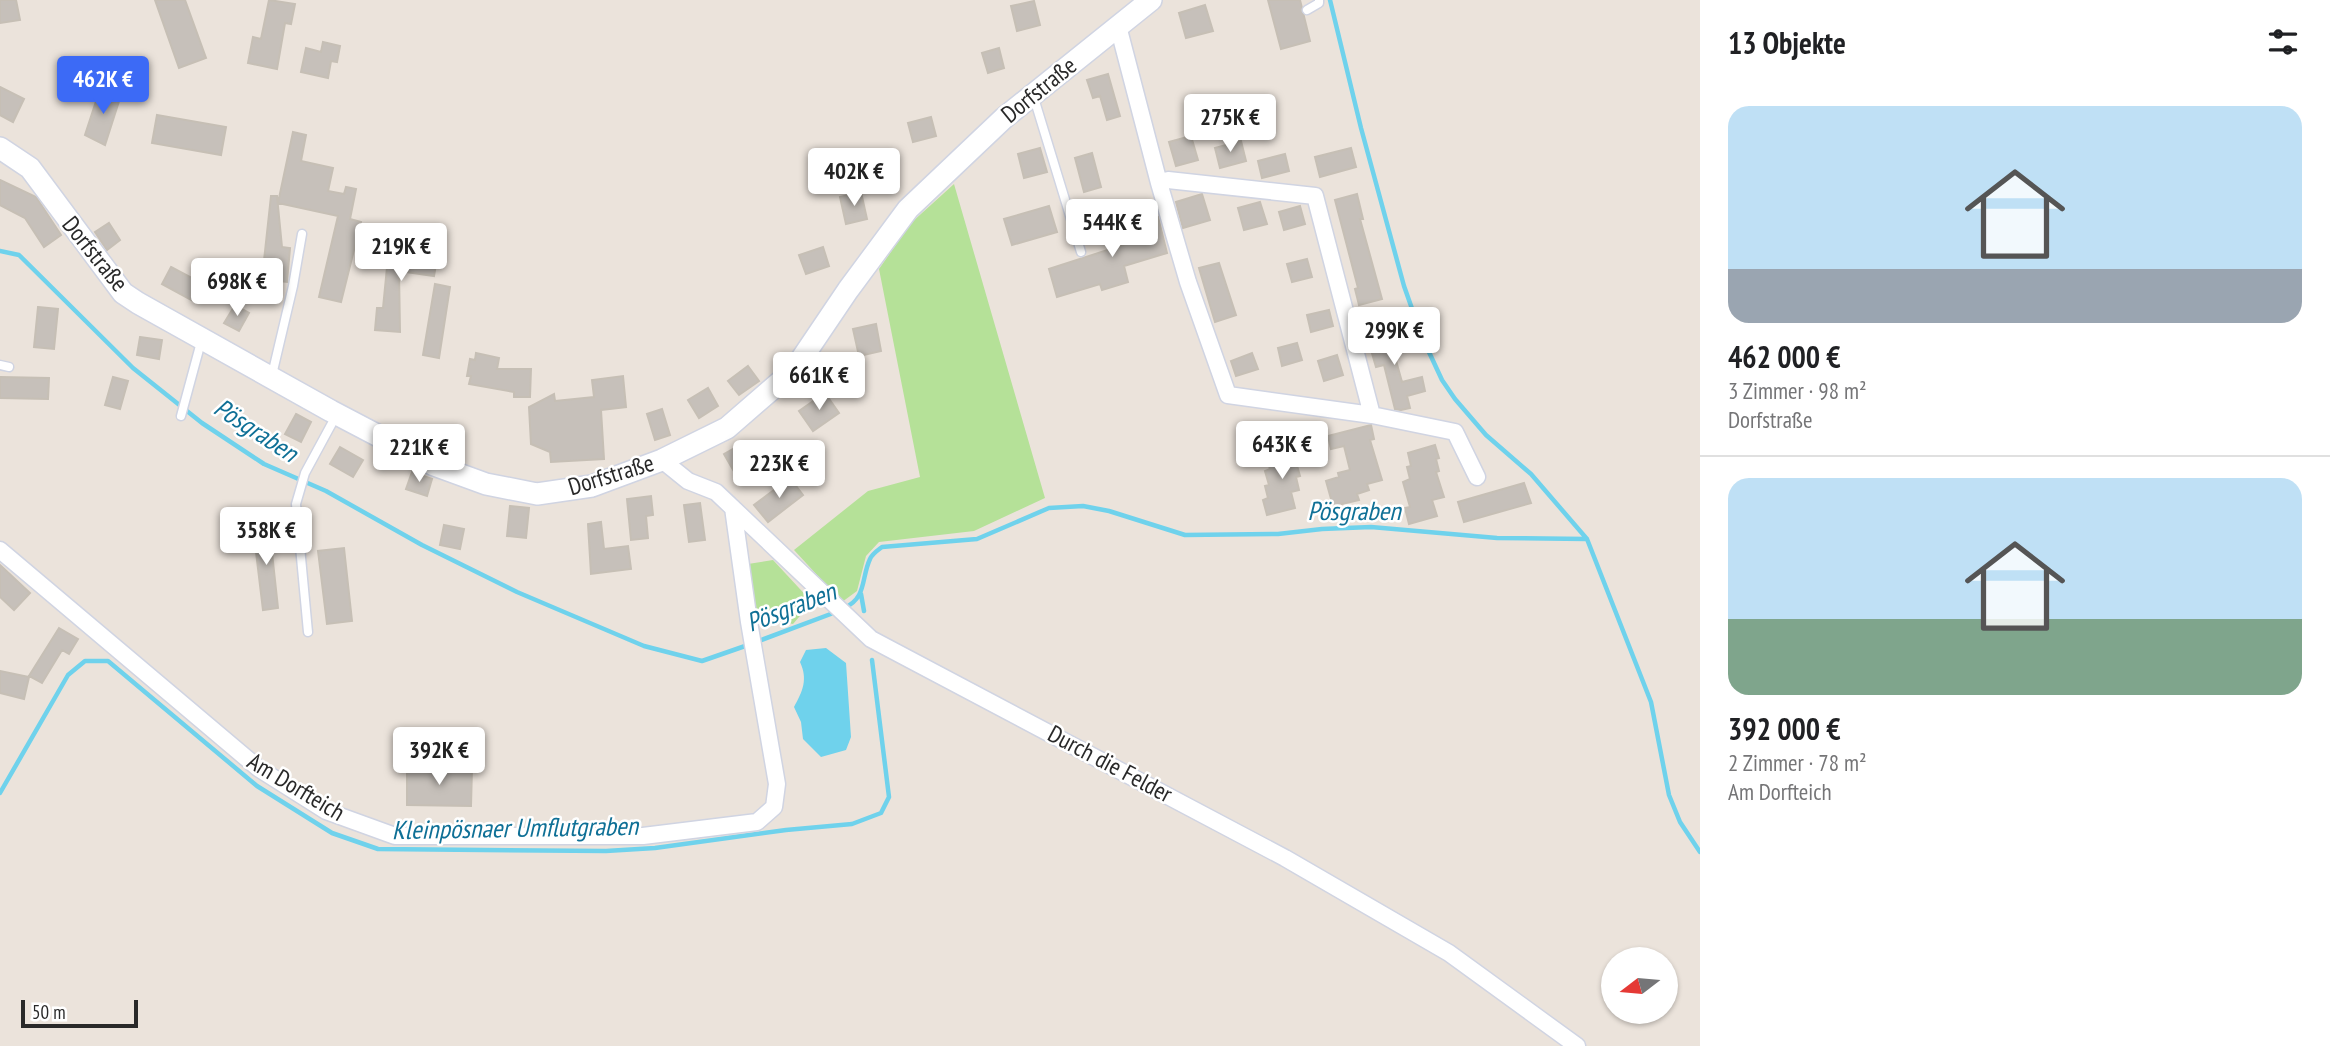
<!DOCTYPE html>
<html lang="de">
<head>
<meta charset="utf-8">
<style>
	body { margin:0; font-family:"PT Sans Narrow",sans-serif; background:#f6f6f6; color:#202124; height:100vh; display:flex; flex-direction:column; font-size:26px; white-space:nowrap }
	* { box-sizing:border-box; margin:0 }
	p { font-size:23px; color:#757577 }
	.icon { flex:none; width:38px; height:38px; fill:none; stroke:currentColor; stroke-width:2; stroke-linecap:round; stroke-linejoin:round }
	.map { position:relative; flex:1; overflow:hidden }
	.drawer { display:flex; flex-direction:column; background:#fff; width:630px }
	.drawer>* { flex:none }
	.needle { width:46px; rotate:254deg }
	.tools { position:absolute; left:1601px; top:947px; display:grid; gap:14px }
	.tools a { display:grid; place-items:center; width:77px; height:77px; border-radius:50%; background:#fff; box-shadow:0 2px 5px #0004; font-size:35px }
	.scale { position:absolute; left:21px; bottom:18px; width:117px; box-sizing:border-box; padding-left:7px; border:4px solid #292929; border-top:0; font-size:19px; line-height:24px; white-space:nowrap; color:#292929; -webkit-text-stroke:5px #fff; paint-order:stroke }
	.price { position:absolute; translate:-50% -60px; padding:0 16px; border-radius:7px; background:#fff; color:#222; font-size:23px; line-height:46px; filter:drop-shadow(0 2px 4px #0008) }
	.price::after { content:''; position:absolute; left:50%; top:42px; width:21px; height:16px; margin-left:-10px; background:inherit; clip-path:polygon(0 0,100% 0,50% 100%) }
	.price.on { background:#3c6af6; color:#fff }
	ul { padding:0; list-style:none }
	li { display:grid; align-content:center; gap:14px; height:371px; padding:0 28px }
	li+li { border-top:2px solid #e0e0e0 }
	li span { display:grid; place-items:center; height:217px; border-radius:21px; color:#555 }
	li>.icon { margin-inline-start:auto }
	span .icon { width:126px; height:126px; fill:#fffc; stroke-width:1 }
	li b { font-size:30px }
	h2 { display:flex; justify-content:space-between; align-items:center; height:84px; padding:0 28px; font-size:30px }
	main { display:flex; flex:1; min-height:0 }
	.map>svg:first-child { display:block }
</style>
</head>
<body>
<main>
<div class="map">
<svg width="1700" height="1046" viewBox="0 0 1700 1046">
	<rect width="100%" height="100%" fill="#ebe3db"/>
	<path fill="#b5e198" d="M954 184 1045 498 974 531 879 542 866 556 857 591 842 602 794 550 868 491 920 477 879 269 911 223Z
		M773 560 812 602 793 624 755 617 748 564Z"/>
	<path fill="#6fd2ec" d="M826 648 846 663 851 737 846 750 821 757 803 739 801 722 794 707C803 691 808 679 800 662L806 650Z"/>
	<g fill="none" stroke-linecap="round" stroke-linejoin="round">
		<path stroke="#6fd2ec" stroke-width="4.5" d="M1330 0 1361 128 1404 286 1422 337 1442 380 1455 399 1486 435 1531 474 1587 539 1651 702 1669 795 1680 822 1700 852
			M0 251 19 255 133 368 202 423 264 464 326 491 422 545 517 592 644 646 702 661 748 645
			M861 594 864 611
			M844 608C867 598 861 578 870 559 872 554 878 550 882 547L977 539 1049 508 1083 506 1109 511 1185 535 1278 534 1322 529 1371 527 1497 538 1587 539
			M756 642 836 612
			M0 793 68 675 85 661H108L257 786 332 833 378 849 606 851 655 848 786 830 852 824 881 813 889 797 872 660"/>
	</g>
	<path fill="#c6c0ba" stroke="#c6bfb5" stroke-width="2" d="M0 0H16L20 20 0 23Z
		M155 0H185L206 58 179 68Z
		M269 0 295 4 291 24 285 23 277 69 248 63 253 37 261 39Z
		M1268 0H1300L1310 41 1281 49Z
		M1034 1 1040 25 1017 31 1011 6Z
		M1205 5 1213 31 1186 38 1179 13Z
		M323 42 340 46 337 62 331 61 328 78 301 72 306 48 321 52Z
		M999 48 1004 68 988 73 982 53Z
		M1108 74 1120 116 1107 120 1100 96 1093 98 1087 80Z
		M0 87 24 99 13 122 0 115Z
		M100 89 121 95 105 145 85 135Z
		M157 115 226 127 221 155 152 143Z
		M931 117 936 136 913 142 908 123Z
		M293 132 306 135 301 161 333 168 328 191 344 194 346 187 356 189 350 219 361 222 341 302 319 297 338 216 278 203Z
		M1191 136 1198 160 1176 166 1169 142Z
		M1241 141 1246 161 1220 168 1215 148Z
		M1040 148 1047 172 1024 178 1018 154Z
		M1351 148 1356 167 1320 177 1315 157Z
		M891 153 897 170 876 177 870 161Z
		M1092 153 1101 187 1084 192 1075 158Z
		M1285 154 1289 171 1262 178 1258 161Z
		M0 180 36 197 61 235 44 247 25 218 0 205Z
		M861 192 867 219 846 224 840 197Z
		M1202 194 1210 220 1183 228 1176 202Z
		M1357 194 1363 219H1360L1382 299 1359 305 1355 289 1358 288 1335 200Z
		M271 196H277L282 247 290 248 287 282 262 279Z
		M1260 202 1267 224 1244 230 1238 208Z
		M1049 206 1057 232 1012 245 1004 219Z
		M1300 206 1305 224 1284 230 1279 212Z
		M1133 212 1137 223 1158 217 1167 253 1124 266 1128 282 1102 290 1100 284 1057 297 1049 269 1126 244 1118 217Z
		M109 223 120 240 107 250 95 232Z
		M389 247 438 253 434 276 399 271 400 332 375 330 377 308H383Z
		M823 247 829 266 806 274 799 255Z
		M1307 259 1312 277 1292 282 1287 264Z
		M1219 263 1236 315 1215 322 1199 268Z
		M171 267 203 284 193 301 162 284Z
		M435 284 450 287 439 358 423 355Z
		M235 305 249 313 239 331 224 323Z
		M38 307 58 309 54 349 34 347Z
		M1329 310 1333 326 1311 332 1307 315Z
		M1397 320 1401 335 1390 339 1402 382 1422 377 1425 391 1407 396 1410 408 1401 410 1395 409 1384 365 1376 367 1369 343 1382 339 1378 326Z
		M876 324 881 351 859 356 853 329Z
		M140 337 162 340 159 359 137 355Z
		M1297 343 1302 360 1282 366 1278 348Z
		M476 353 499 358 497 369H531L530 397H514V392L469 384 471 376H467L470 359 475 360Z
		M1252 353 1258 369 1236 376 1231 361Z
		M1337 355 1343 375 1324 381 1318 361Z
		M748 366 759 381 739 395 728 381Z
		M623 376 626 407 601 410 604 459 551 462 550 452 531 444 529 407 554 394 555 401 594 397 592 380Z
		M0 377 49 378 48 399 0 398Z
		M113 377 128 381 120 409 105 405Z
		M708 388 718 406 699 418 688 400Z
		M825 393 839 413 813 431 799 411Z
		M662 409 670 435 655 440 647 414Z
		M296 414 311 422 301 442 285 434Z
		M1371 425 1374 439 1370 440 1382 480 1367 484 1369 490 1357 494 1359 500 1333 506 1326 481 1339 477 1338 473 1350 470 1344 446 1331 449 1328 436Z
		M745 442 757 463 736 475 724 454Z
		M1435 445 1439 458 1436 459 1439 471 1436 472 1444 497 1432 500 1437 516 1409 524 1405 508 1410 507 1403 482 1410 479 1407 467 1411 466 1408 453Z
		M340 447 363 460 353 477 330 464Z
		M1296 447 1300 461 1296 462 1300 476 1296 477 1299 490 1291 492 1295 508 1267 515 1263 500 1268 498 1265 486 1269 485 1265 471 1270 469 1266 455Z
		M412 472 432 479 427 496 406 489Z
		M790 478 803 495 768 522 754 505Z
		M1524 483 1531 503 1464 522 1458 502Z
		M651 496 653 515 646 516 648 538 631 540 627 499Z
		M700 503 705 540 689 542 684 505Z
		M510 506 529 508 526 538 507 536Z
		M601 522 604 549 628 546 631 569 591 574 588 524Z
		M269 525 278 608 263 610 253 527Z
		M444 525 464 529 460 549 440 545Z
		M344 548 352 621 327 624 318 551Z
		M0 565 30 593 14 610 0 597Z
		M59 628 78 639 69 654 62 650 42 683 29 676Z
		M0 671 29 677 24 699 0 693Z
		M407 768H472L471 806 407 805Z"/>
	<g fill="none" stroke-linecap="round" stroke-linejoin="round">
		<g stroke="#d0d4e2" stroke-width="11">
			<path id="service" d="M1307 10 1319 3V0
				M1034 98 1081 252
				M0 365 9 367
				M272 375 293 286 302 234
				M181 416 201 342
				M308 632 296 504 305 473 337 414"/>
		</g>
		<g stroke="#d0d4e2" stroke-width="19">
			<path id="minor" d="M1118 26 1159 183 1188 282 1228 395 1372 415 1315 196 1168 180 1159 183
				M1372 415 1455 432 1477 477
				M662 460 688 481 716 492 871 639 1285 858 1449 953 1577 1046
				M0 550 258 768 326 811 395 836H643L757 822 774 807 777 784 749 622 733 508"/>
		</g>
		<g stroke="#d0d4e2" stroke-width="24">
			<path id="tertiary" d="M0 148 30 168 123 293 138 303 331 411 434 465 486 484 537 494 592 486 662 460 727 428 794 370 848 290 908 209 1004 118 1151 0"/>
		</g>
		<use href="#service" stroke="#fff" stroke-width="8"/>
		<use href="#minor" stroke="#fff" stroke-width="16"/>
		<use href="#tertiary" stroke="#fff" stroke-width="21"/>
	</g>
	<g text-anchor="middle" stroke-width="5" stroke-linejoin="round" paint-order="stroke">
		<g font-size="24" fill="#292929" stroke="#fff">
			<text transform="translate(1039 90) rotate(-39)" y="8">Dorfstraße</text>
			<text transform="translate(95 254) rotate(51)" y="8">Dorfstraße</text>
			<text transform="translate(611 475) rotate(-17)" y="8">Dorfstraße</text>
			<text transform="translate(1110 764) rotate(28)" y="8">Durch die Felder</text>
			<text transform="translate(296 787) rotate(31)" y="8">Am Dorfteich</text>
		</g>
		<g font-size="26" font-style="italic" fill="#0f7096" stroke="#fff">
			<text transform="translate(256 430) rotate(33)" y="9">Pösgraben</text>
			<text x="1354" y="520">Pösgraben</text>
			<text transform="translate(791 607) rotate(-21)" y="9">Pösgraben</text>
			<text transform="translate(515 828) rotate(-1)" y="9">Kleinpösnaer Umflutgraben</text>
		</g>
	</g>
</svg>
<div class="tools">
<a><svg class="needle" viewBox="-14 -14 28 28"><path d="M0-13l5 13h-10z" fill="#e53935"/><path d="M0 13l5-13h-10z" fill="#757577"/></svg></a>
</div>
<div class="scale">50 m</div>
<b class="price on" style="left:103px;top:116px">462K €</b>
<b class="price" style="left:1230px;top:154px">275K €</b>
<b class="price" style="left:854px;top:208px">402K €</b>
<b class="price" style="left:1112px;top:259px">544K €</b>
<b class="price" style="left:401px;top:283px">219K €</b>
<b class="price" style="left:237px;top:318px">698K €</b>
<b class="price" style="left:1394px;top:367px">299K €</b>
<b class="price" style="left:819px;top:412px">661K €</b>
<b class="price" style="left:1282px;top:481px">643K €</b>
<b class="price" style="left:419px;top:484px">221K €</b>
<b class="price" style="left:779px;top:500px">223K €</b>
<b class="price" style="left:266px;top:567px">358K €</b>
<b class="price" style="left:439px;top:787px">392K €</b>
</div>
<section class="drawer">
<h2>13 Objekte<svg class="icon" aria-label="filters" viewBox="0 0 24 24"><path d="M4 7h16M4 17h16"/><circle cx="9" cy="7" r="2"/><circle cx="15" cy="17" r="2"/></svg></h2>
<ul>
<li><span style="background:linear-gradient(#bfe0f5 75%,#9aa5b1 0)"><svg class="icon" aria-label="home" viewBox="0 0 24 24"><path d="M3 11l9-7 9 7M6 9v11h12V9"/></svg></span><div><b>462 000 €</b><p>3 Zimmer · 98 m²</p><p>Dorfstraße</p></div></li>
<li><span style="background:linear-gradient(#bfe0f5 65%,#7fa58c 0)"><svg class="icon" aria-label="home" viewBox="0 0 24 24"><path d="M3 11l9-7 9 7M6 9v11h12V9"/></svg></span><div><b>392 000 €</b><p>2 Zimmer · 78 m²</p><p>Am Dorfteich</p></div></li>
</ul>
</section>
</main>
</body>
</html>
